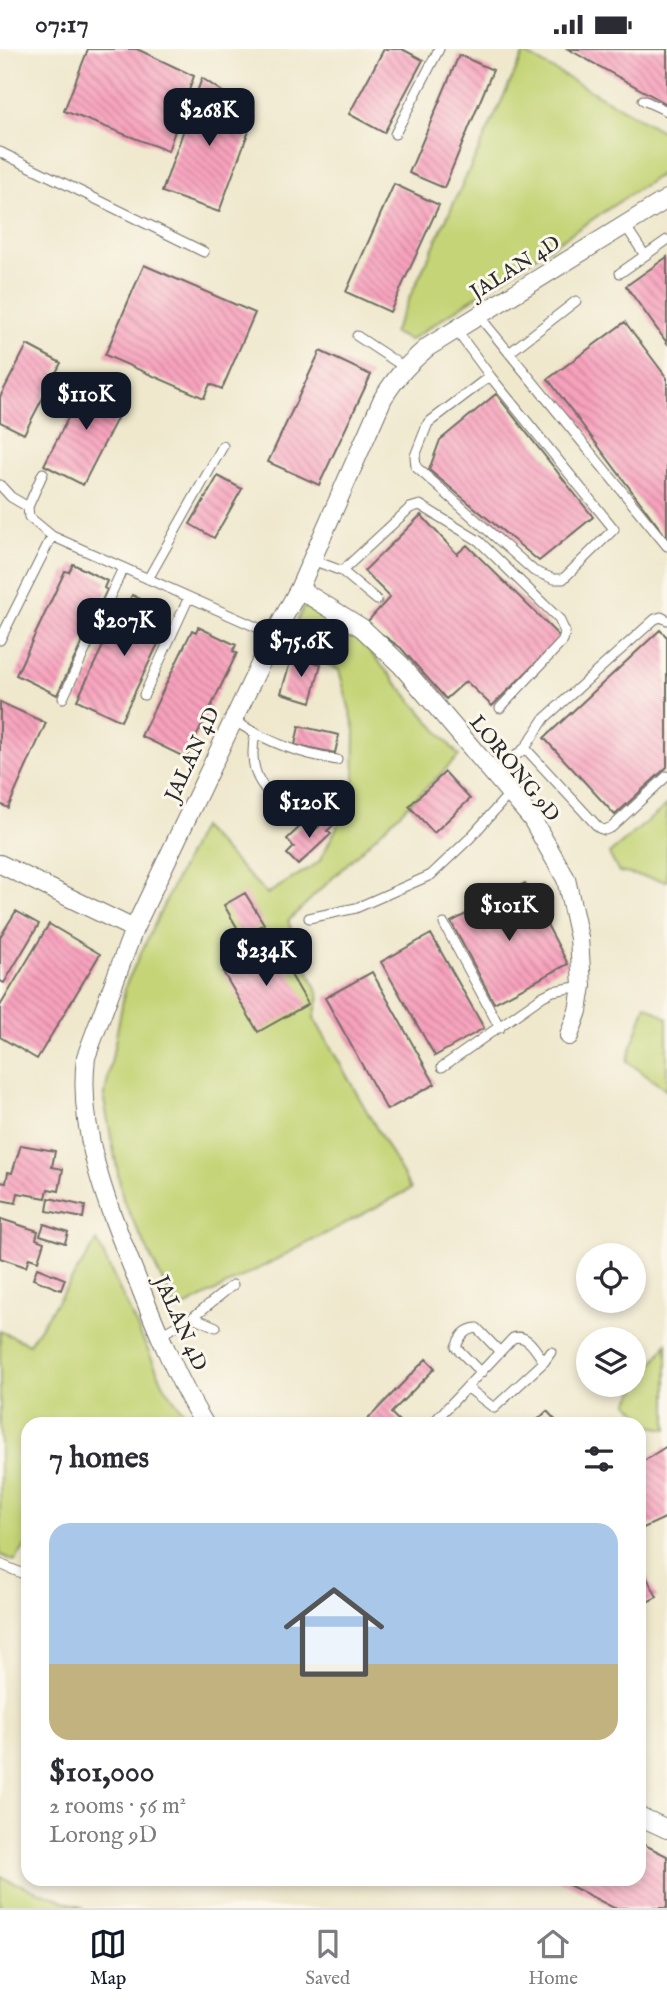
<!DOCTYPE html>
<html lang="en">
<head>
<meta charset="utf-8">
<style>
	body { margin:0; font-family:"IM FELL English",serif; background:#f2f2f3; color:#2b2b33; height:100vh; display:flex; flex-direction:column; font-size:26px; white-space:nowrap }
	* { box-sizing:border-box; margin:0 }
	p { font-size:23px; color:#7c7c81 }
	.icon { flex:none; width:38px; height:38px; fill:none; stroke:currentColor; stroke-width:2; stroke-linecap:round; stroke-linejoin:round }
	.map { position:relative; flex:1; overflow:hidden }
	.details { position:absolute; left:21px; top:1368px; width:625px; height:469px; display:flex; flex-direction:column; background:#fff; border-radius:21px; box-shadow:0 4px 10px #0003 }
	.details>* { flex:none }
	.buttons { position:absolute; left:576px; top:1194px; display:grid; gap:14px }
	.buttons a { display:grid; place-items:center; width:70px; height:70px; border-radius:50%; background:#fff; box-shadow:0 4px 10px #0003; font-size:35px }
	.price { position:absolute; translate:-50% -60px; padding:0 16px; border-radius:14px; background:#111827; color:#fff; font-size:23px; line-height:46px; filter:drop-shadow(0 2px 4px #0008) }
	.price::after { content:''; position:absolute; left:50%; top:42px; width:21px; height:16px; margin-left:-10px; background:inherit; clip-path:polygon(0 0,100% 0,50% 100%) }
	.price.active { background:#222; color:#fff }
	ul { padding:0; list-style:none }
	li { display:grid; align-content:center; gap:14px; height:371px; padding:0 28px }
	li+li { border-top:2px solid #e1e1e2 }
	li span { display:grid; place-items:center; height:217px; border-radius:21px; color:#555 }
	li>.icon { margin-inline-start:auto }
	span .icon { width:126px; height:126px; fill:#fffc; stroke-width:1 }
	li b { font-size:30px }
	h2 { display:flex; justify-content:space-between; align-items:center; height:84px; padding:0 28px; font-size:30px }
	.status { display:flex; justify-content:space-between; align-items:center; height:49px; padding:0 35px; background:#fff; direction:ltr }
	.status svg { height:19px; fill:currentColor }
	.menu { display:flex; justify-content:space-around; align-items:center; height:98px; border-top:2px solid #e1e1e2; background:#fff; font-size:19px; color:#7c7c81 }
	.menu a { display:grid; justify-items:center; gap:4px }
	.menu .active { color:#111827 }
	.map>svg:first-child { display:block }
</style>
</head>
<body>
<div class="status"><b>07:17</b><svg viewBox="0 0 49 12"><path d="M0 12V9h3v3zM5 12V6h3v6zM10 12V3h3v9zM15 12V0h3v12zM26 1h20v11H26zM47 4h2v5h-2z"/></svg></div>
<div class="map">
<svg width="667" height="1859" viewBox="0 0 667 1859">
	<defs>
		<pattern id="building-back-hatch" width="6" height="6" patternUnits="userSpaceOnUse" patternTransform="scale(1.75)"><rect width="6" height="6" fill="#f8a2bd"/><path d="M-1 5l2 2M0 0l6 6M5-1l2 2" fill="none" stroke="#c9849a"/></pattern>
	</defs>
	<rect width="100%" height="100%" fill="#fbf7ec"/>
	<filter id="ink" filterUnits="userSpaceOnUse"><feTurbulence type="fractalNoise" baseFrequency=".0143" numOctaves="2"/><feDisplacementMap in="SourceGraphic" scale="14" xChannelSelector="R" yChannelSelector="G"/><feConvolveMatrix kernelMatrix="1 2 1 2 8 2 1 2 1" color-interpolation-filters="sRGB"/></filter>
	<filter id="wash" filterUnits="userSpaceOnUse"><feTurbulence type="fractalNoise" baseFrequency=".00686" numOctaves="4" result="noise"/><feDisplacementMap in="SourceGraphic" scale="28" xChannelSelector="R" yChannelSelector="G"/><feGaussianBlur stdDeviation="1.57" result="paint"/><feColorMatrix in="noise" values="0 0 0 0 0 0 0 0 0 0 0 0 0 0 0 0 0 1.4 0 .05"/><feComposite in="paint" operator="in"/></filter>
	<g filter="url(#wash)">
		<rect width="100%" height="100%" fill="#efe8cd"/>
		<path fill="#c4d476" stroke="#788050" stroke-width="2" d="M524 4 667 85V121L410 291 393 284Z
			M304 557 354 584 459 707 288 872 319 947 314 969 411 1140 177 1262 123 1151 104 1051 126 935 201 778 267 845 319 813 354 745 355 681 339 621 287 594Z
			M667 756V832L619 823 609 805Z
			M646 956 667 969V1042L627 1012Z
			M97 1192 164 1336 192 1375 28 1376V1493L15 1512 0 1506V1282L29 1295Z
			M667 1294V1380L650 1377 628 1353Z
			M0 1828 83 1859H0Z"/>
		<g id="blocks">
			<path fill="url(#building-back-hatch)" d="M88 0H137L194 27 168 102 64 62Z
				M384 0H402L423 11 384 84 349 65Z
				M568 0H667V55Z
				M459 6 493 21 444 139 409 124Z
				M202 29 255 65 219 163 162 143Z
				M394 135 439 156 390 263 346 243Z
				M667 208V294L626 237Z
				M144 216 255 264 222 340 210 335 204 349 105 306Z
				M625 273 667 329V489L548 330Z
				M27 296 61 314 24 385 0 373V348Z
				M320 302 371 326 319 436 268 413Z
				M88 330 127 350 83 436 44 416Z
				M496 345 593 468 539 512 429 421 440 391Z
				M218 427 242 440 214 489 190 475Z
				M421 466 457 505 467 496 561 589 492 657 466 632 446 650 401 599 366 574 390 548 364 522Z
				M73 515 107 532 104 539 107 541 57 646 16 626 65 522 69 523Z
				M132 546 169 564 166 570 169 572 121 672 77 651 124 553 128 554Z
				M198 578 236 596 233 602 237 604 186 709 141 687 192 581 196 583Z
				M660 581 667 588V718L615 766 544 689Z
				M292 607 321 615 311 653 281 644Z
				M0 653 46 674 8 759 0 755Z
				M299 677 339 686 335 704 295 696Z
				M445 723 470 750 434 784 409 757Z
				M331 766 337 773 327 782 331 785 298 816 287 805 294 798 287 790 305 773 314 782Z
				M525 834 568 915 494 954 451 873Z
				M245 844 264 875 242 887 224 856Z
				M16 862 39 875 4 934 0 932V888Z
				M49 875 100 905 37 1010 0 988V957Z
				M431 885 484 979 435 1007 381 913Z
				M273 895 308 955 258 983 223 923Z
				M372 923 435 1035 387 1061 325 949Z
				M21 1096 55 1102 52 1118 63 1120 59 1142 48 1140 46 1149 18 1144 16 1154 0 1151V1133L6 1134 8 1123 12 1124Z
				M49 1149 85 1157 83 1169 47 1162Z
				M1 1170 38 1182 36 1190 44 1193 38 1212 29 1209 26 1218 0 1209Z
				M44 1175 68 1183 65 1194 40 1186Z
				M37 1219 65 1230 61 1241 33 1230Z
				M426 1310 435 1319 391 1364 403 1376H362Z
				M547 1362 560 1376H532Z
				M667 1397V1468L639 1481V1415Z
				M642 1519 657 1548 639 1557V1521Z
				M639 1793 667 1807V1859H614L557 1830H639Z"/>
		</g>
	</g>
	<g filter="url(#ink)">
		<use href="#blocks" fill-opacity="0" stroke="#706d64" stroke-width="2"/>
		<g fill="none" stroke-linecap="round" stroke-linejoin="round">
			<g stroke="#706d64" stroke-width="11">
				<path id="lane" d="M643 51 667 62
					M395 85 439 0
					M0 103 204 203
					M625 176 644 205
					M620 224 667 191
					M479 267 667 497
					M456 281 490 327 428 374 415 407 416 418 534 522 554 530H563L614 480 490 327
					M357 287 404 318
					M509 304 576 252
					M43 424 28 458 29 468 52 487 274 586
					M0 436 11 448 28 458
					M312 511 342 522 377 551
					M342 522 410 459 420 456 479 492 559 570 565 583 563 592 500 659
					M148 530 223 397
					M0 591 52 487
					M144 646 189 548
					M63 649 123 519
					M233 671C268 693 296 704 337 711
					M255 685C246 730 266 742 297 770
					M525 699 599 779 605 781 612 778 667 727
					M494 725 525 699 545 669 655 570 661 568 667 571
					M309 869 356 859 431 826 470 789 510 744
					M444 875 500 979
					M442 1018 543 947 553 942 582 937
					M193 1268 216 1278
					M160 1286 193 1268 233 1236
					M481 1324 456 1298C460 1287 465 1280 477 1279L500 1303
					M468 1339 494 1359 544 1313 551 1303
					M431 1376 513 1289C528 1284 536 1302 544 1313
					M0 1515 28 1527"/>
			</g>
			<g stroke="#706d64" stroke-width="20">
				<path id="street" d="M299 540 362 579 401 616 532 770 566 830 579 889 582 937 578 962 569 987
					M0 815 134 880
					M205 1376C176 1329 155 1276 135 1225 108 1157 77 1084 86 1008L134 880 274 586 299 540 383 349C397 327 408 315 428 298L667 150
					M639 1767 667 1780"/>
			</g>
			<use href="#lane" stroke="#fff" stroke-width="9"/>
			<use href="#street" stroke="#fff" stroke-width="18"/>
		</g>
	</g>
	<g text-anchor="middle" stroke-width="6" stroke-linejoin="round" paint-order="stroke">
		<g font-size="21" fill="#2b2b2b" stroke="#fbf7ec">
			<text transform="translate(515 218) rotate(-32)" y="7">JALAN 4D</text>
			<text transform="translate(192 705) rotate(-65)" y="7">JALAN 4D</text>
			<text transform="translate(515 719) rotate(51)" y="7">LORONG 9D</text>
			<text transform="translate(181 1274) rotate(66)" y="7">JALAN 4D</text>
		</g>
	</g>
</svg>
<div class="buttons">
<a><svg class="icon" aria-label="locate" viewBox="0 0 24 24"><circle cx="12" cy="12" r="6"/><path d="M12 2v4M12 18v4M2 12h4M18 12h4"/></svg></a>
<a><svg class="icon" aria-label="layers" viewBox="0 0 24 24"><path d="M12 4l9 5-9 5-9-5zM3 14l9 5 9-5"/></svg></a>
</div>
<b class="price" style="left:209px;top:99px">$268K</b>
<b class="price" style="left:86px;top:383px">$110K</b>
<b class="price" style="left:124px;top:609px">$207K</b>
<b class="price" style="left:301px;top:630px">$75.6K</b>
<b class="price" style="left:309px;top:791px">$120K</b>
<b class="price active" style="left:509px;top:894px">$101K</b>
<b class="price" style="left:266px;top:939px">$234K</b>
<section class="details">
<h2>7 homes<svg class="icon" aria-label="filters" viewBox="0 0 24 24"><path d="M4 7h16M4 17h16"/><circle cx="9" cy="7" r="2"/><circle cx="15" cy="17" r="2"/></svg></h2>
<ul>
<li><span style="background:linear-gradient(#a9c7e8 65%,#c2b280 0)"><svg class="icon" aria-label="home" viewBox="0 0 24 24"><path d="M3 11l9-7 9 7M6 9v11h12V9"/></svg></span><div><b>$101,000</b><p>2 rooms · 56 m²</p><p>Lorong 9D</p></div></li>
</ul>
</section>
</div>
<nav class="menu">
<a class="active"><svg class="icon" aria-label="map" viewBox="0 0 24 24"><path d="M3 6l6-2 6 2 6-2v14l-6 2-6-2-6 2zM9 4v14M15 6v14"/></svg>Map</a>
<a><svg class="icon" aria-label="saved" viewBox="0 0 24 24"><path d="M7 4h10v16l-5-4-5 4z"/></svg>Saved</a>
<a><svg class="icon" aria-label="home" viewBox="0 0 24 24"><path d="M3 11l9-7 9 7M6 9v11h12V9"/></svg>Home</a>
</nav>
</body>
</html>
